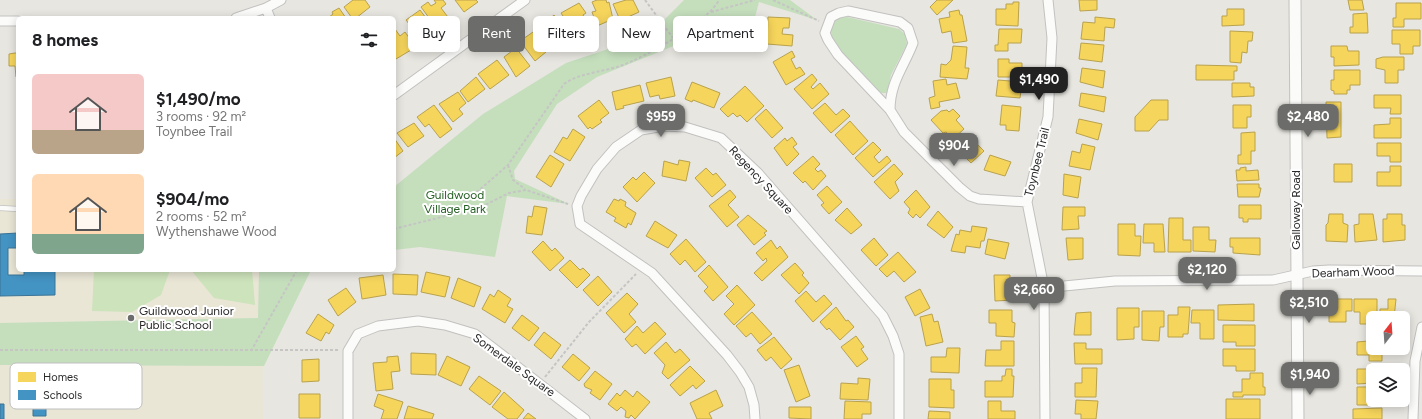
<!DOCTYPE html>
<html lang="en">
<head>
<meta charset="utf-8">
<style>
	body { margin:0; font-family:Figtree,sans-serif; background:#f6f6f6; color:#202124; height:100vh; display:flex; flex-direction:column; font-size:15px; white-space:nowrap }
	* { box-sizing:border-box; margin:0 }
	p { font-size:13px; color:#757577 }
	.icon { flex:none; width:22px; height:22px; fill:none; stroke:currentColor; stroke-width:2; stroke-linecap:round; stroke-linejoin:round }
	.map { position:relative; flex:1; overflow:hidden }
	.details { position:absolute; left:16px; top:16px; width:380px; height:256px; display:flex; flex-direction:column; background:#fff; border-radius:6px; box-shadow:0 2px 10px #0003 }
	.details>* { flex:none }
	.top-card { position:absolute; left:408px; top:16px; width:380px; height:36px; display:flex; gap:8px }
	.needle { width:26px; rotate:17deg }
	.controls { position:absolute; left:1366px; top:311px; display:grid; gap:8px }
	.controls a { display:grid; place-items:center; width:44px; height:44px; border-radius:6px; background:#fff; box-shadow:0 2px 10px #0003; font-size:20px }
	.price { position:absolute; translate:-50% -34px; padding:0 9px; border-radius:8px; background:#6c6c6a; color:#fff; font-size:13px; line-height:26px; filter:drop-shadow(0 1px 2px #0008) }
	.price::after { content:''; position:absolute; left:50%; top:24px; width:12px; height:9px; margin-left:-6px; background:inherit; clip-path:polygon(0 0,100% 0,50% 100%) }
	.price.selected { background:#222; color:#fff }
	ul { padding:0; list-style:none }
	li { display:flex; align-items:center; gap:12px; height:100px; padding:0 16px }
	li span { display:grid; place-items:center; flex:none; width:112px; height:80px; border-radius:6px; color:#555 }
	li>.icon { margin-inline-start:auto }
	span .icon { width:48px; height:48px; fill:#fffc; stroke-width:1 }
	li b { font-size:17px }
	h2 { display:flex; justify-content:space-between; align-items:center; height:48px; padding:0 16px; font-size:17px }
	.chip { padding:0 14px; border-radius:6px; background:#fff; box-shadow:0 2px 10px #0003; font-size:14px; line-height:36px }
	.chip.selected { background:#6c6c6a; color:#fff }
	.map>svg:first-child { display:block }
</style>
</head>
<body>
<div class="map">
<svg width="1422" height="419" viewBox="0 0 1422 419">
	<rect width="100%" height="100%" fill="#e7e6e0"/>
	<path fill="#e9e6d6" d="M0 199H18V270H262L263 419H0Z"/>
	<path fill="#c5dfbd" d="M684 0H790L817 20 759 2 746 51 681 43 597 77 557 104 514 171 515 179 569 204 507 196 495 257 420 247 394 250V187L483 114 566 63 632 41 658 26Z
		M843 16 899 29 905 34 907 44 891 75 887 93H881L832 42 831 30 835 21Z
		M259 270H311L264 366 0 365V323L258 318Z"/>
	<path fill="#cde3bb" d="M94 270H170L161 295 132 312 92 311Z
		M191 270H252L255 305 214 298Z"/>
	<path fill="#f6d55c" stroke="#b9a24d" d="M353 0H365L370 7 356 18H352L344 7Z
		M434 0H443L446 4 441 8 451 21 438 30 421 7 428 2 431 6 436 3Z
		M455 0H476L478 2 464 12Z
		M597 0H606L607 3 609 2 613 19 597 26 592 12 596 11 592 2Z
		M626 0H633L639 12 628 17 631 23 623 27 613 4Z
		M937 0H936H953L937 15 930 7Z
		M1079 0H1097V10L1080 11Z
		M1348 0H1362L1364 10H1350Z
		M1013 2H1019L1018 26 996 25V9H1006V4H1013Z
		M579 3 586 13 583 15 588 24 574 33 561 13Z
		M1396 3H1421V19H1404V27H1393V18H1396Z
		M339 8 346 18H328L333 14 332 12Z
		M1227 9H1244V25L1222 26V16H1227Z
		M420 10 435 30 425 38 426 40 418 46 408 32 413 29 406 20Z
		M959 10 960 15H962L967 41 953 43 951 31 942 33 939 19 950 17 949 12Z
		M1367 13 1368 33H1350V27H1353V14Z
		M554 15 569 35 557 44 551 35 547 38 539 28Z
		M768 17 790 18 789 28H783L782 34 793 35 792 46 767 44Z
		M1095 17 1115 19 1114 28 1105 27 1104 41 1081 39 1083 22 1095 23Z
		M395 29 400 36 405 32 416 47 396 59 394 56Z
		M999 29H1022L1021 43H1008V51H995V45H998Z
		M536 30 544 40 545 42 541 45 546 52 535 61 520 41Z
		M1392 30H1420V46H1413V54H1400V44H1392Z
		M1230 31 1253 32 1252 41H1248L1247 53 1242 52 1241 63 1230 62Z
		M1081 43 1104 45 1102 62 1079 59Z
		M953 46 967 47 965 68H969L967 79 940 77 941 64 946 65 951 60Z
		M1331 46H1347L1348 51H1359V65L1334 66V57H1331Z
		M516 48 530 66 516 77 504 57Z
		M792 51 795 57 791 59 796 69 800 67 805 74 786 85 773 62Z
		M15 53H18V77H16L15 66H9V54Z
		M1383 57H1404V70H1398V83H1385V70L1376 68V59Z
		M998 59H1009V63H1022V77H998Z
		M497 60 509 75 490 89 478 74Z
		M1196 65 1237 66V71H1234V80H1196Z
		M1082 68 1105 71 1103 88 1080 82Z
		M1334 70H1360V85H1350V90H1347V94H1334V91L1331 90V80H1334Z
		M812 74 817 80 811 87 813 89 820 83 829 94 812 109 794 89Z
		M476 77 485 89 468 102 460 91Z
		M671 77 675 96 660 99 659 95 650 97 646 83Z
		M946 79 947 85 956 83 960 98 939 102 940 107 931 109 929 98 935 96 933 81Z
		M998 80 1022 82 1020 98 996 96Z
		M692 82 720 93 714 108 693 100 692 102 685 99Z
		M1232 83H1250V87H1254V96L1232 97Z
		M640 85 644 101 623 106 624 108 616 110 612 92Z
		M745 86 764 106 747 122 740 115 737 117 733 113 728 117 720 109Z
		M458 92 466 103 459 109 463 114 453 122 439 104Z
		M1081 93 1106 97 1104 112 1079 106Z
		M1374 95H1401V114H1390L1391 108H1374Z
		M599 100 609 113 600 120 602 122 592 129 590 127 588 129 578 116Z
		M1151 100H1168V120H1159L1149 131H1135V117Z
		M1326 102H1341V137L1327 138Z
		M825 103 836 115 843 109 850 116 831 133 813 113Z
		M434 105 452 129 440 138 429 124 425 127 417 117Z
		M1002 105 1021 107 1019 131 1006 130V125H1000Z
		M1233 105H1251V117H1247V128H1233Z
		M766 109 783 128 772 138 755 119Z
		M953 109 960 116 956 120 964 129 953 139 946 132 943 133 931 120 941 111 947 110 949 112Z
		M1390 118H1401V138H1374V125L1390 124Z
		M1079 119 1102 124 1098 140 1076 133Z
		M850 121 868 141 853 155 835 135Z
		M414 123 424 136 408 147 397 133Z
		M573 129 585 137 570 161 554 152 563 137 567 139Z
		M1255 132V151H1251V164H1238V155H1241V133Z
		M968 135 984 151 971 163 963 155 966 153 958 145Z
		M792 137 797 144 793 147 799 154 787 166 774 148 785 138 787 141Z
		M394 138 403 151 394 158Z
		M873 142 881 150 874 157 879 163 887 156 891 161 873 177 855 158Z
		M1377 143H1401V162H1390V156H1377Z
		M1082 144 1095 147 1090 170 1069 166 1072 151 1080 153Z
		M550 155 564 164 551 187 536 177Z
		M990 155 1011 162 1005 176 984 170Z
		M813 156 820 164 815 169 818 172 821 170 826 176 813 190 805 181 803 183 793 173Z
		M679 160 690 162 686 181 662 176 664 161 678 165Z
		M894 164 903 174 895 182 899 191 890 199 874 182Z
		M1334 164H1352V182H1334Z
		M1390 166H1401V186H1377V172H1390Z
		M1246 167V171L1258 170 1259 180 1237 181 1236 170H1240V168Z
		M706 168 713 175 716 173 726 185 712 197 695 178Z
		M644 172 655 183 637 202 623 187 633 177 636 180Z
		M1064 174 1081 177 1078 198 1063 195Z
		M1237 184H1259V188H1261L1259 197H1238Z
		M827 186 842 202 829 214 821 205 824 203 817 195Z
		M730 190 736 197 728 205 739 217 727 227 709 206Z
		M916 190 930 207 920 218 916 214 913 218 908 213 910 209 904 202Z
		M614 199 619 201 620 199 626 202 625 206 636 213 631 225 628 223 626 228 614 221 616 218 606 212Z
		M1239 205H1261V219H1248V222H1243V218H1239Z
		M534 206 547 208 542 235 526 233 528 216 532 217Z
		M1063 207H1085V216H1078L1079 229 1062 230Z
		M847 208 862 225 851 234 835 220Z
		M938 211 953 227 944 238 927 225Z
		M1329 214H1343V223L1348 225 1347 242 1326 241V225L1328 223Z
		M1359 214H1373L1377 240 1355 242 1354 225 1359 224Z
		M1387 214H1402V225H1405V240L1383 242V219H1387Z
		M748 215 767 231 764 233 766 235 754 245 737 225Z
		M1169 218H1183V240H1191V252H1168Z
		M655 221 677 235 668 248 646 236Z
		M1118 224H1135V236H1141L1140 256 1118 255Z
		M1144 224H1163L1165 252H1154V243H1143Z
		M972 226 987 228 984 241H981L980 248 966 246 965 253 951 251 956 234 959 235 960 230 971 232Z
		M1193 227H1209V240H1216L1215 252 1193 251Z
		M874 238 888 255 876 266 861 250Z
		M1066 238H1083V259L1068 260Z
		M1230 238H1260V255L1233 253V247H1230Z
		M686 239 706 262 695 272 685 260 680 265 670 254Z
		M988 239 1009 243 1005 259 985 254Z
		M771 240 777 249 780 246 788 257 762 281 754 273 767 261 766 258 763 261 756 253Z
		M543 241 552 251 555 248 564 258 550 271 532 252Z
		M898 252 916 272 904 282 894 271 887 277 879 269Z
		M570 260 580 270 583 268 590 275 577 288 559 270Z
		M795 263 804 273 802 275 809 283 799 294 781 275Z
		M709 265 728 287 713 301 704 291 708 287 698 276Z
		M426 272 450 277 445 297 421 292Z
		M393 274 418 275 417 295 393 294Z
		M383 275 386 295 362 299 359 278Z
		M994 275H1010V287H1013L1014 300 995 301Z
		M598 276 612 292 598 306 583 290Z
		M458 278 481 287 474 307 451 298Z
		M737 285 755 305 734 325 724 314 734 304 726 296Z
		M346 288 356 302 338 316 328 300Z
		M920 289 930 308 915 316 905 297Z
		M498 290 511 299 507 306 513 309 505 323 482 309 490 294 494 297Z
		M806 291 816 302 824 295 832 304 813 322 795 301Z
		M627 293 638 304 629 314 636 322 624 333 606 313Z
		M1329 299H1352V311H1346V322H1329Z
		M1354 299H1377V318H1373V324H1360V312H1354Z
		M1388 299H1396L1394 318H1380V309H1388Z
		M1254 304V321L1218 320V305Z
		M836 307 846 321 848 320 854 327 840 340 829 328 827 330 820 322Z
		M1178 307H1190L1188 334H1183V337H1168V315H1178Z
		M1117 308H1139V327H1134V339L1117 340Z
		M989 310H1012V322L1015 323 1014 337 996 336V323H989Z
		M1192 310H1214V339H1200V323H1191Z
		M1142 311H1164V327H1160L1159 341 1142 340Z
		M752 312 772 334 760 344 751 333 746 337 736 326Z
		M1091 312V335H1074L1076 313Z
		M318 314 334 325 329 334 326 332 321 341 306 333Z
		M932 314 934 322 938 321 943 342 926 346 920 317Z
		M522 315 539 328 529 341 512 328Z
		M655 322 666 334 645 354 636 344 632 347 625 339 637 326 643 333Z
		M1223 325H1255V346H1236V342H1223Z
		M544 332 561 345 551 359 534 345Z
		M856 336 864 347 861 349 868 359 857 367 841 347Z
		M774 337 792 359 781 369 771 357 766 361 757 350Z
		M1001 341H1014V366H985L986 350H1001Z
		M1368 341H1373V348H1382V361H1369V355H1357V342Z
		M666 342 675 353 680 349 690 360 668 379 662 373 665 365 654 353Z
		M1074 343H1086V349H1102V364H1075Z
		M947 348H960L959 373 931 372V357H946Z
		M1223 349H1255V371H1236V366H1223Z
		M411 353 436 354V375L411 374Z
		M573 354 590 368 579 381 562 367Z
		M398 356 400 371 391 372 393 389 376 391 373 363 387 362V357Z
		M447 356 470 367 461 386 438 375Z
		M319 359V381L302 382V360Z
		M1369 364H1382V370H1373V383L1357 384V369H1369Z
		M799 365 810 396 796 402 784 370Z
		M690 366 705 381 696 389 693 385 680 396 670 385Z
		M1082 368H1097L1096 397H1075V383H1082Z
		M1006 369H1012V376H1014L1013 397H985V381H1002V376H1005Z
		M595 371 612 384 600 400 590 393 592 390 585 387 584 384Z
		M1250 373H1263V387H1265V395H1243V397H1233V392H1242V379H1250Z
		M479 376 501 391 490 405 469 389Z
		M858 378 870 379 868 400 840 399 841 383 858 384Z
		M929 379H951V390H954V408L929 407Z
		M1357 387H1373V400H1382V405H1357Z
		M625 390 633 397 637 391 650 402 635 419 631 415 629 418 625 417 626 411 621 407 617 411 608 404 617 393 620 396Z
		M716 390 723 406 709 413 712 419H697L690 403Z
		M504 392 524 410 517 419H508L492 407Z
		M299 394H320V418H299Z
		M378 394 403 402 397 419H381L384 410 374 406Z
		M1226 399H1260V419H1226Z
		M1076 400 1098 401 1096 419H1081V414H1075Z
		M845 401 871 402V414H862V419H844Z
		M988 401H1001V411H1015V419H988Z
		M408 406 434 414 432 419H404Z
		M789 407H811V419L789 418Z
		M1382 408V419H1353V409Z
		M929 411 950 412V419H928Z
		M528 413 536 419H523Z"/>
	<path fill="#4393c3" stroke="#3c7495" d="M18 233V248H8V275H24V270H55V295L0 296V234Z
		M33 400H46V416H33Z
		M0 404H4V419H0Z"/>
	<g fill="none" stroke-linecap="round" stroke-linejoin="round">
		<g stroke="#c2c1c0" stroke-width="6">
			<path id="service" d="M0 208 18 209"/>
		</g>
		<g stroke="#c2c1c0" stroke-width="11">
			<path id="minor" d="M266 8 270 18
				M236 18 266 8 281 0
				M0 21H18
				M394 95 525 0
				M890 110C890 82 904 67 913 43L908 28 900 22 848 11 839 13 831 17 825 33 828 40 838 55 890 110 904 132 959 187 970 196 979 199 1027 202
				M1044 288 1115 281 1273 280 1313 271 1329 270 1422 271
				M348 419V351L358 334 378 326 418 321 445 325 475 334 585 419
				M755 419 754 405 749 387 740 372 727 355 652 273 580 224 577 206 581 196 597 169 616 147 641 130 664 126 685 127 721 138 758 173 883 316 893 336 899 354V419
				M1045 419 1044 288 1027 202 1048 117 1052 38 1048 0
				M1413 419 1415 361 1422 327"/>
		</g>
		<g stroke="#c2c1c0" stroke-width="13">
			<path id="tertiary" d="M1295 0 1298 419"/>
		</g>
		<path stroke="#c5c5c4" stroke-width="2" stroke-dasharray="3 2" stroke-linecap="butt" d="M645 0 673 38
			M773 0 819 21
			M711 12 755 0
			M508 165 513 180 525 189
			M454 212 508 165 564 84C579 73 602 72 620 66 644 58 708 22 719 0
			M394 229 481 207 509 193 526 190 568 204
			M0 350H339
			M251 351 297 270
			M545 377 589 322 636 274"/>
		<use href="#service" stroke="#fbfbfa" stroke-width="4.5"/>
		<use href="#minor" stroke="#fbfbfa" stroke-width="9"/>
		<use href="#tertiary" stroke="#fbfbfa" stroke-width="11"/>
	</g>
	<circle fill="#6c6c6a" stroke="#fff" stroke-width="1.5" cx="131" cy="318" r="4"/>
	<g text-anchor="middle" stroke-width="4" stroke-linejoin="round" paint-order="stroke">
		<g font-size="12" fill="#2a2a2a" stroke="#fff">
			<text transform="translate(1037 162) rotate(-76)" y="4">Toynbee Trail</text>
			<text transform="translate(761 180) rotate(47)" y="4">Regency Square</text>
			<text transform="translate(1296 210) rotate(-90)" y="4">Galloway Road</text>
			<text transform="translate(1353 272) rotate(-2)" y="4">Dearham Wood</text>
			<text transform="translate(514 365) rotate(36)" y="4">Somerdale Square</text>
		</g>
		<g font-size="12" fill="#245e22" stroke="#fff">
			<text x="455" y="199">Guildwood<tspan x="455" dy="14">Village Park</tspan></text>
		</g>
		<g font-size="12" fill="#2a2a2a" stroke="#fff" text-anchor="start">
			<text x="139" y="315">Guildwood Junior<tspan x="139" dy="14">Public School</tspan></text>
		</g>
	</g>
	<rect x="10" y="363" width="132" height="46" rx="6" fill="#fff" stroke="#bfbfbf" stroke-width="1"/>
	<rect x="18" y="372" width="18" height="10" fill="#f6d55c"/>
	<rect x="18" y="390" width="18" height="10" fill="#4393c3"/>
	<g font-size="11" fill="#2a2a2a">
		<text x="43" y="381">Homes</text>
		<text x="43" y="399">Schools</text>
	</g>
</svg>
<div class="controls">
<a><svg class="needle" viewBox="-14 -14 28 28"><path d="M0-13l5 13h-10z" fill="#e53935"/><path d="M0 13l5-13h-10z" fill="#757577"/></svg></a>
<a><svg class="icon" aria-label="layers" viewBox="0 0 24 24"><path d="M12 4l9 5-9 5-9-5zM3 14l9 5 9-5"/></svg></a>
</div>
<b class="price selected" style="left:1039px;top:101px">$1,490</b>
<b class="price" style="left:661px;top:138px">$959</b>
<b class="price" style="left:1308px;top:138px">$2,480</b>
<b class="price" style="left:954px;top:167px">$904</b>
<b class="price" style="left:1207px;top:291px">$2,120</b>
<b class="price" style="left:1034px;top:311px">$2,660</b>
<b class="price" style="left:1309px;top:324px">$2,510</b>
<b class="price" style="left:1310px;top:396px">$1,940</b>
<div class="top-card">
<a class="chip">Buy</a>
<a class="chip selected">Rent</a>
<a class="chip">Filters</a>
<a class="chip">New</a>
<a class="chip">Apartment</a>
</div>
<section class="details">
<h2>8 homes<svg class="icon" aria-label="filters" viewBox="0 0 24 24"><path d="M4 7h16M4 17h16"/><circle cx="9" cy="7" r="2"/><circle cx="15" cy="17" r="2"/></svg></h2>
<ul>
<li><span style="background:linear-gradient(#f6c9c9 70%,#b9a48a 0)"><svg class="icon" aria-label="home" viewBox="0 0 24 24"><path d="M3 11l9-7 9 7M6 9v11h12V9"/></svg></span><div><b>$1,490/mo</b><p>3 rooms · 92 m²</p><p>Toynbee Trail</p></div></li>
<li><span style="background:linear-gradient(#ffd9b3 75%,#7fa58c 0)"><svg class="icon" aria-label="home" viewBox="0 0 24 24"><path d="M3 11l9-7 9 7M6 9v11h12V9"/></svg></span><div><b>$904/mo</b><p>2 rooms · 52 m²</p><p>Wythenshawe Wood</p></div></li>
</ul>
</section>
</div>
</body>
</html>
